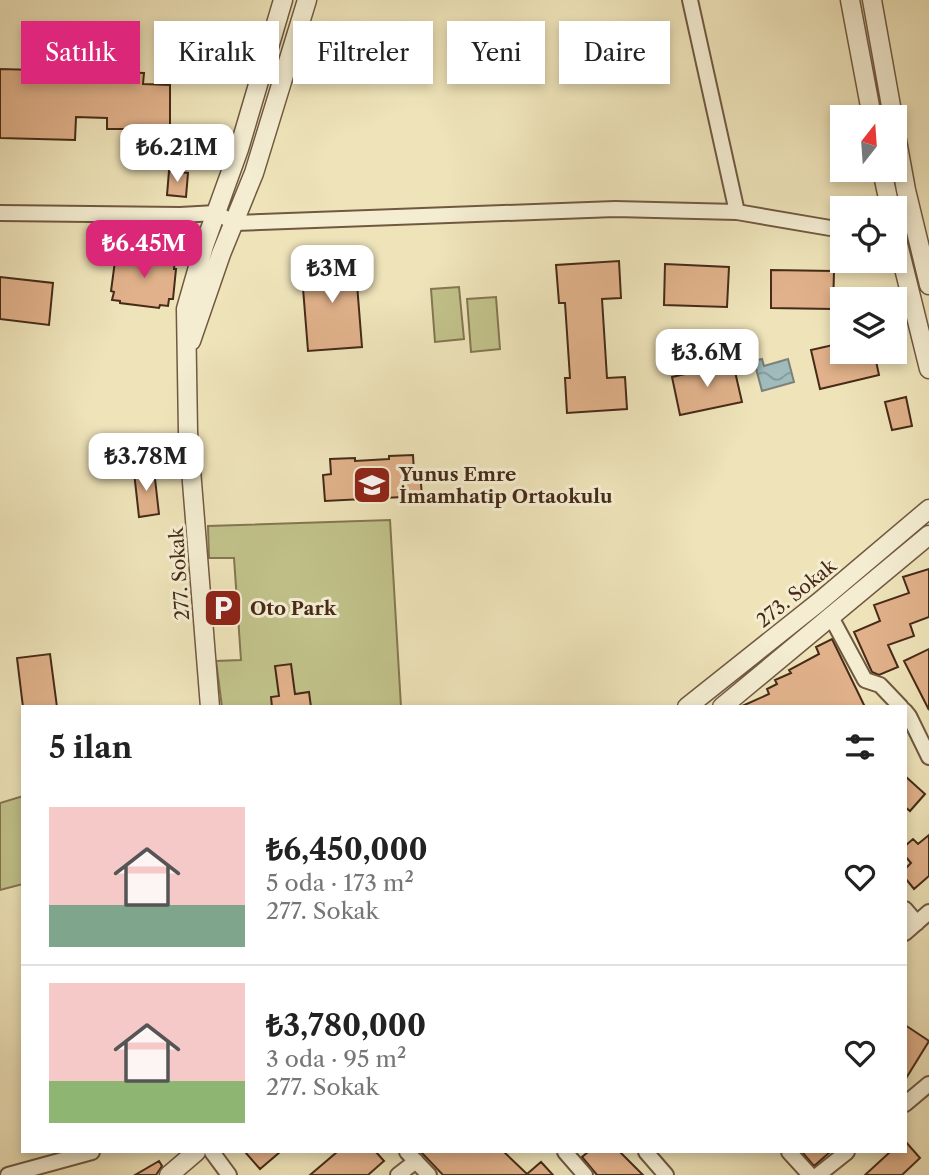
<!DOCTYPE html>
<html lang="tr">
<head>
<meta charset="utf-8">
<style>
	body { margin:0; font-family:"Libre Caslon Text",serif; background:#f6f6f6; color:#222; height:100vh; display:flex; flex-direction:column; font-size:26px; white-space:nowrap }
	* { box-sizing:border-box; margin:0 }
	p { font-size:23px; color:#767676 }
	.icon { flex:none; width:38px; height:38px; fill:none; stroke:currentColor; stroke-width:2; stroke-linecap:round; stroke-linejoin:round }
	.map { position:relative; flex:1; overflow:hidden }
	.details { position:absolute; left:21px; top:705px; width:886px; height:448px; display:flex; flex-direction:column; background:#fff; border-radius:0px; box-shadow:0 4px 10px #0003 }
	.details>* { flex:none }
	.hud { position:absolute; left:21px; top:21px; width:887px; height:63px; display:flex; gap:14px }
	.needle { width:46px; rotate:17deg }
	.controls { position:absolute; left:830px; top:105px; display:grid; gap:14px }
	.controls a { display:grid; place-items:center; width:77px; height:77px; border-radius:0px; background:#fff; box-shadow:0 4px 10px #0003; font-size:35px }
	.price { position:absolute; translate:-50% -60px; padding:0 16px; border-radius:14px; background:#fff; color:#222; font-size:23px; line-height:46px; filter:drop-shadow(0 2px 4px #0008) }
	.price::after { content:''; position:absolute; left:50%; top:42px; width:21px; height:16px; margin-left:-10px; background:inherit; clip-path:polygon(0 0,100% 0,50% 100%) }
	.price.on { background:#db2777; color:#fff }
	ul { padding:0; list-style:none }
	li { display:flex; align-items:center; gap:21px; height:175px; padding:0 28px }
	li+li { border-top:2px solid #e0e0e0 }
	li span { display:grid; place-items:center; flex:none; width:196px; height:140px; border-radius:0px; color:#555 }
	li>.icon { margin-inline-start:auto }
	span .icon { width:84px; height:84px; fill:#fffc; stroke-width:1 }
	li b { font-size:30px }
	h2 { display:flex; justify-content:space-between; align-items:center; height:84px; padding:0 28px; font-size:30px }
	.tag { padding:0 24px; border-radius:0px; background:#fff; box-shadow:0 4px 10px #0003; font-size:24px; line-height:63px }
	.tag.on { background:#db2777; color:#fff }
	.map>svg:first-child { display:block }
</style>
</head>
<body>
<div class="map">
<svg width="929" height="1175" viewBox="0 0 929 1175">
	<defs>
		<pattern id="water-waves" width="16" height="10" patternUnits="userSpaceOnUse" patternTransform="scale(1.75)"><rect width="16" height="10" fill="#9fbbbb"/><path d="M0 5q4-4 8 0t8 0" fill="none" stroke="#839897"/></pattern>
	</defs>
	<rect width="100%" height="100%" fill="#eee3b9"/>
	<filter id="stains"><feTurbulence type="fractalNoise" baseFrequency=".00286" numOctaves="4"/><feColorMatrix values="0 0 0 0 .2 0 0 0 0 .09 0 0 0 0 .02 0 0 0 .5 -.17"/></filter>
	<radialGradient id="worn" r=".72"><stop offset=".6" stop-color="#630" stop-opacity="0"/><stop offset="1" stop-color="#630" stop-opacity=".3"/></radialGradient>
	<path fill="#c1c18a" stroke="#847651" stroke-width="2" d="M459 287 464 339 435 342 431 289Z
		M496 297 500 349 471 352 467 299Z
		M390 520 401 707H222L216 661 241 660 234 558H209L208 526Z
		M23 796V884L0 890V803Z"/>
	<path fill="url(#water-waves)" stroke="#7c817a" stroke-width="2" d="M762 359 764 366 788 359 794 382 762 391 754 361Z"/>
	<path fill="#e0b18a" stroke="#472b18" stroke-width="2" d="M0 69 144 73 143 84 170 85V135L125 133V129H107V118L76 117 75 140 0 138Z
		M169 171 188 173 186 197 167 195Z
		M125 252 175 260 174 269H176L173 299H169L168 306 160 305 159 308 120 303V301L112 300 114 292 111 291 115 261Z
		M355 259 362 347 308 351 301 263Z
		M619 261 621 298 602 299 607 378 625 377 627 409 567 413 565 378H570L565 303H559L556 265Z
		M665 264 729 267 727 307 664 305Z
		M771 270 834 271 833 309 771 308Z
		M0 277 53 283 49 325 0 319Z
		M842 343V352H874L879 375 820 389 811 350Z
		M733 363 742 402 680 415 672 377Z
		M906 397 912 426 892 430 885 402Z
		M413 455 414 472H420L422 496 325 501 323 475 331 474 330 459 355 458V461L389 459V456Z
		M154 470 159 514 139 517 134 472Z
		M929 569V617L910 624 914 636 888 645 898 667 879 675 872 672 854 632 880 621 874 605 909 593 903 577Z
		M832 639 865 707H740L769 694 767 689 777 684 775 680 791 673 789 670 819 654 816 647Z
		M929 649V710L904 661Z
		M50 654 57 707H23L17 658Z
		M291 664 295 694 309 692 311 707H272L271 697 279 696 275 666Z
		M905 776 925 794 910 811 905 807Z
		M929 835V876L914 889 905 878V869L911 863 905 856V846L913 839 918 844Z
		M905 1025 929 1041 905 1080Z
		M905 1141 920 1158 902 1175H865L890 1152H905Z
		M245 1152H280L260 1169Z
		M337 1152H376L384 1161 368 1175H310Z
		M421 1152H504L527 1174 541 1162 553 1175H443Z
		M588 1152H620L643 1175H597L582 1157Z
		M802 1152H830L814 1166Z
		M159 1161 162 1166 156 1175H135Z"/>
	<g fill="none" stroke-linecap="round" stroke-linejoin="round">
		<g stroke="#715940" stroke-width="18">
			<path id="minor" d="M690 0 737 212
				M0 213 180 215 216 213 235 223 615 209 737 212 842 230
				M831 617 865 680 880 685 901 707
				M905 711 909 716 929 757
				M905 909 917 923
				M905 933 929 912
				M905 1104 929 1084
				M212 1152 229 1175
				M407 1152 429 1175
				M565 1152 585 1175
				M646 1152 666 1175
				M789 1152 810 1175
				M8 1175 92 1152
				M398 1175 416 1161
				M818 1175 847 1152"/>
		</g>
		<g stroke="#715940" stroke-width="21">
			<path id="tertiary" d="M850 0 872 117
				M872 0 893 117
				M894 124 906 190 929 285
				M882 170 890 208
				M894 228 929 369
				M191 341 221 254 254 173 307 0
				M210 707 188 432 186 309 204 246 239 149 283 0
				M687 707 819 602 929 509
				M722 707 929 535
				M169 1175 196 1152"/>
		</g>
		<use href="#minor" stroke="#f4edd2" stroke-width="14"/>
		<use href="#tertiary" stroke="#f4edd2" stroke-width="18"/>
	</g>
	<defs>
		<g id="school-square" transform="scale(2.0125)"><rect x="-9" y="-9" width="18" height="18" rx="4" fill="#8f2418" stroke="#f4edd2"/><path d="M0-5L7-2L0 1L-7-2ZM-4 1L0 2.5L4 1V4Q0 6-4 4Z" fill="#fff"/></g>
		<g id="parking-square" transform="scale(2.0125)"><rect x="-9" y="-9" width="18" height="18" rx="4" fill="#8f2418" stroke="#f4edd2"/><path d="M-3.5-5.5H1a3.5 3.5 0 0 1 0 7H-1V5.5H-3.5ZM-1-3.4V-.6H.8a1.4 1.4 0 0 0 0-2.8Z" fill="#fff"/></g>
	</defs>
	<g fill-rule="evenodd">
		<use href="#school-square" x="372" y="485"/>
		<use href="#parking-square" x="223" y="608"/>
	</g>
	<g text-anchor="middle" stroke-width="6" stroke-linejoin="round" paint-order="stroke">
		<g font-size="19" font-weight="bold" fill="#472b18" stroke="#f4edd2" text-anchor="start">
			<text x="399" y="481">Yunus Emre<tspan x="399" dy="22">İmamhatip Ortaokulu</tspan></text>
			<text x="250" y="615">Oto Park</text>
		</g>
		<g font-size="19" fill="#472b18" stroke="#f4edd2">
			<text transform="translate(179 574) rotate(-94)" y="7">277. Sokak</text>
			<text transform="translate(796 593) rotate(-39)" y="7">273. Sokak</text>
		</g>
	</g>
	<rect width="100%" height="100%" filter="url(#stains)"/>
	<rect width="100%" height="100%" fill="url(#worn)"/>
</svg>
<div class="controls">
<a><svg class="needle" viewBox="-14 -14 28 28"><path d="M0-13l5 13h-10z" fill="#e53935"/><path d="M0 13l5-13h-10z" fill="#767676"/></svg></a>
<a><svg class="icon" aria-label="locate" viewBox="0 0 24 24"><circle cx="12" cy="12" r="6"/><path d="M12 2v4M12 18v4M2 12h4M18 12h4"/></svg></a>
<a><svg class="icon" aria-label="layers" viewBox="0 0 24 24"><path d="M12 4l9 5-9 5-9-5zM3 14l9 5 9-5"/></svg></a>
</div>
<b class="price" style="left:177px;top:184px">₺6.21M</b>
<b class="price on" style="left:144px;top:280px">₺6.45M</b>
<b class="price" style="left:332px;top:305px">₺3M</b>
<b class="price" style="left:707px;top:389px">₺3.6M</b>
<b class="price" style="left:146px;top:493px">₺3.78M</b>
<div class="hud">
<a class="tag on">Satılık</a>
<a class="tag">Kiralık</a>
<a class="tag">Filtreler</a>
<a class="tag">Yeni</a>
<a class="tag">Daire</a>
</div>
<section class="details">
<h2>5 ilan<svg class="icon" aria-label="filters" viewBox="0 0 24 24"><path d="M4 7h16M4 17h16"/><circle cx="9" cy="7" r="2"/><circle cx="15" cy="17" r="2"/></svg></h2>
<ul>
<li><span style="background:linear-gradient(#f6c9c9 70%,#7fa58c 0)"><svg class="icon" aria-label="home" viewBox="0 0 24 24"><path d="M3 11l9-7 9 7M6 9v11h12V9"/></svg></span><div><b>₺6,450,000</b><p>5 oda · 173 m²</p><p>277. Sokak</p></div><svg class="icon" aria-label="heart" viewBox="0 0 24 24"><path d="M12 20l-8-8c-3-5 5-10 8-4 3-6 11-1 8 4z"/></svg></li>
<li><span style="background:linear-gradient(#f6c9c9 70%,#8fb573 0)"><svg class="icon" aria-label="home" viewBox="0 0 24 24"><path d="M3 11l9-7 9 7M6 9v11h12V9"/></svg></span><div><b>₺3,780,000</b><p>3 oda · 95 m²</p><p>277. Sokak</p></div><svg class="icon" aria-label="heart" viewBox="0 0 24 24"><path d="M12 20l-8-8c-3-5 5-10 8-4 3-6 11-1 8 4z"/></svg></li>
</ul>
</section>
</div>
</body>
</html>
